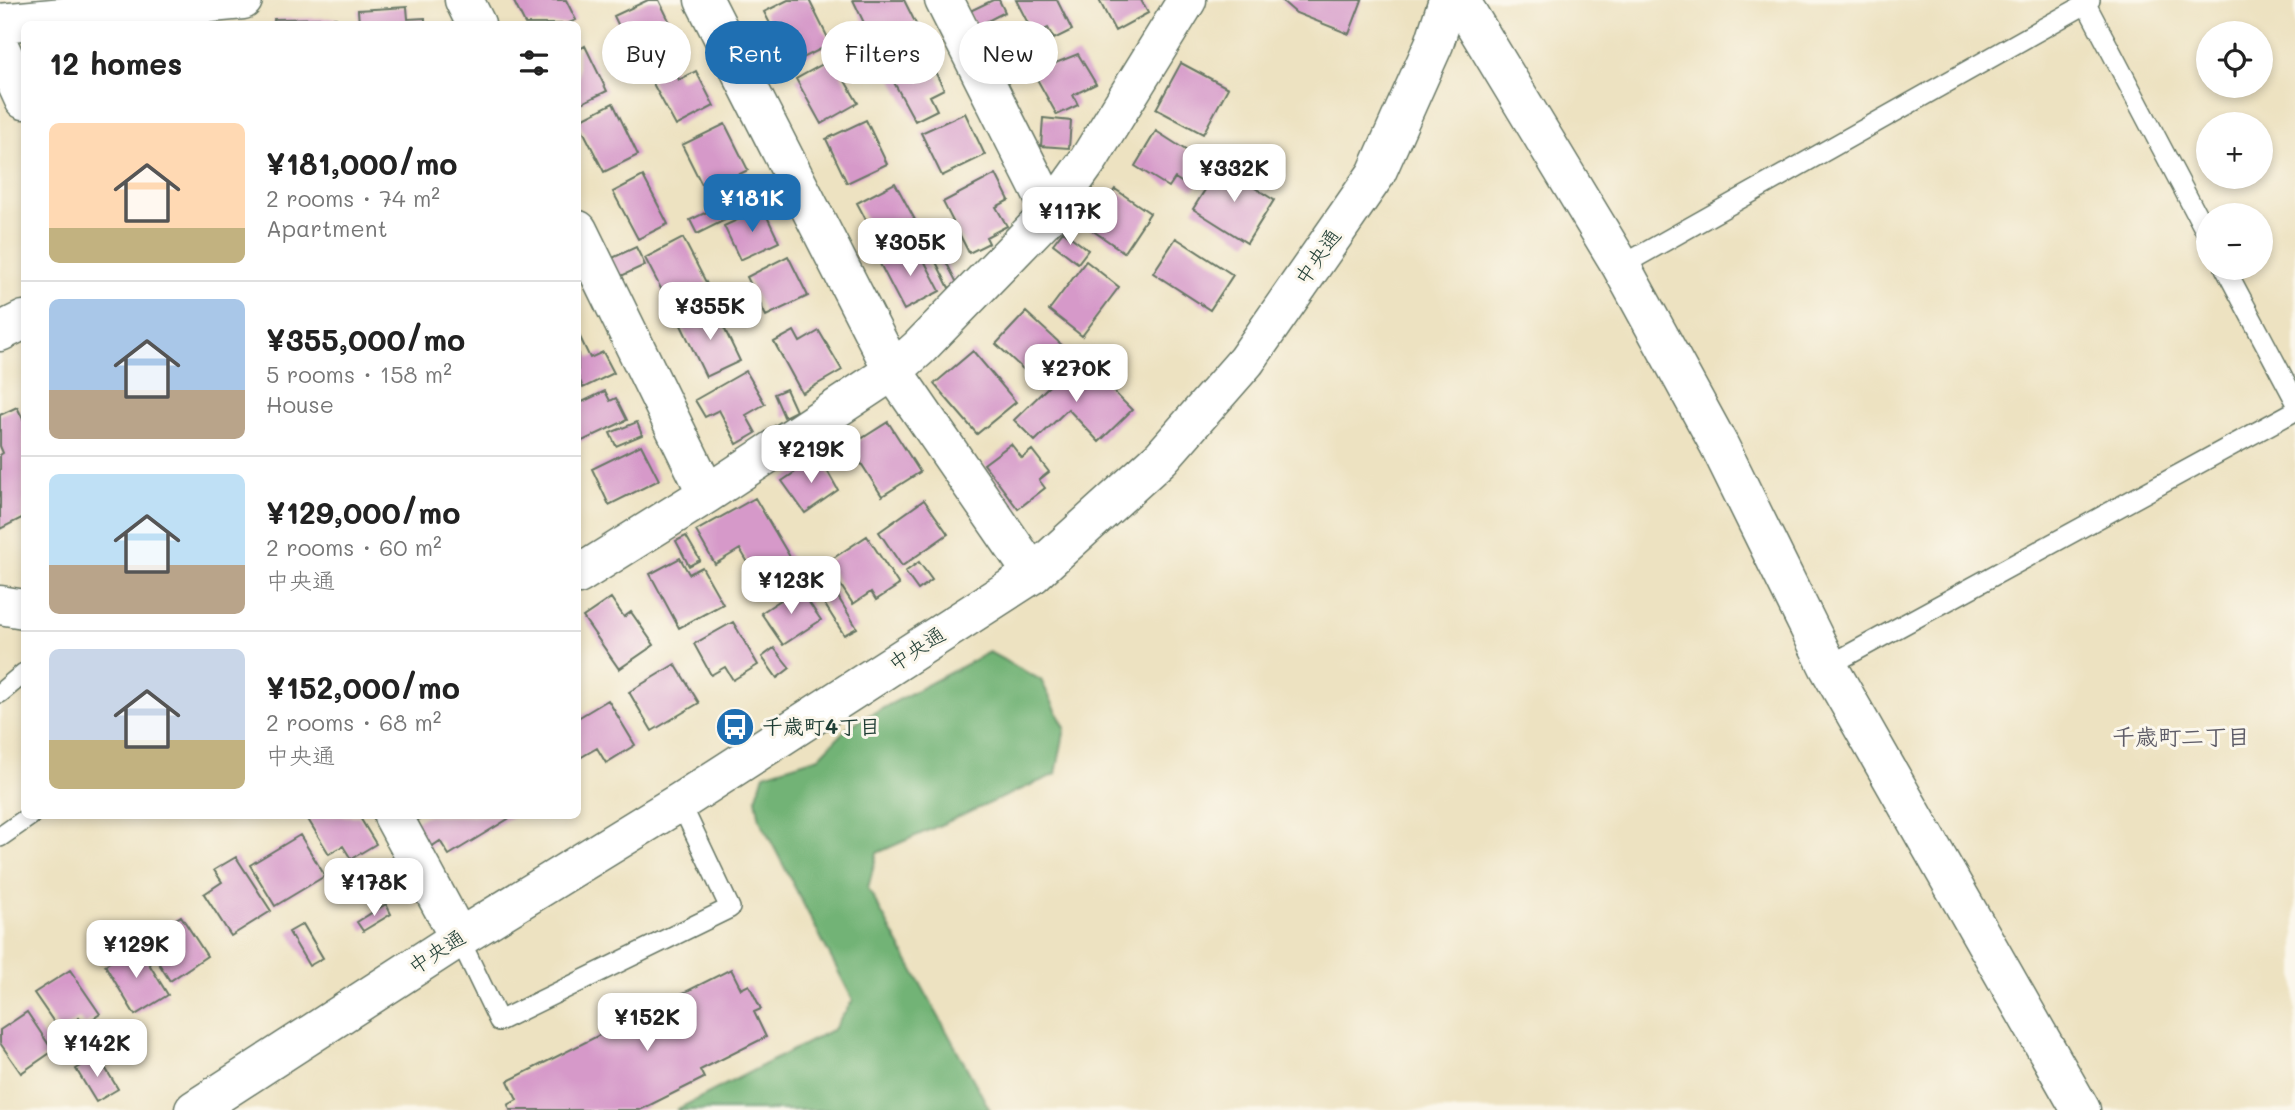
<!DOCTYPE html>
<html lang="en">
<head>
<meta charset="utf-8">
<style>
	body { margin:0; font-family:Mali,"Klee One",sans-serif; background:#f6f6f6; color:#222; height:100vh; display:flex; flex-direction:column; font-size:26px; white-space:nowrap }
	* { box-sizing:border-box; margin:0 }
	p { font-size:23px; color:#767676 }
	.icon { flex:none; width:38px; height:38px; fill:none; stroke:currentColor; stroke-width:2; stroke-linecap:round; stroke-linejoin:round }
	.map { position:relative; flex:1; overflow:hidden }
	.details { position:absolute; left:21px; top:21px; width:560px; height:798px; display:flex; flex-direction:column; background:#fff; border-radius:10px; box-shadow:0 4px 10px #0003 }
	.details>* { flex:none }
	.banner { position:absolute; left:602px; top:21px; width:665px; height:63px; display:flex; gap:14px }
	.controls { position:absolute; left:2196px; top:21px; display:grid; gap:14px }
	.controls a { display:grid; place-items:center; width:77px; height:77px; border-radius:50%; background:#fff; box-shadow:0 4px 10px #0003; font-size:35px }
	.price { position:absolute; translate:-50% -60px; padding:0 16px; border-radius:14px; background:#fff; color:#222; font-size:23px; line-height:46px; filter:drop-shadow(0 2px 4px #0008) }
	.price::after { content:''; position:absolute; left:50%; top:42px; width:21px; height:16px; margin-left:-10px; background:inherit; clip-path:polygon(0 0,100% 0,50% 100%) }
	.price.selected { background:#1f6fb2; color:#fff }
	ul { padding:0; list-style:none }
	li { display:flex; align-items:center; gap:21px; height:175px; padding:0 28px }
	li+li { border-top:2px solid #e0e0e0 }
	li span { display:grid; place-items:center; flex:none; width:196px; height:140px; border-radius:10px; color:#555 }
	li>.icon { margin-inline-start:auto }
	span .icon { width:84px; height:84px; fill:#fffc; stroke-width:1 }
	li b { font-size:30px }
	h2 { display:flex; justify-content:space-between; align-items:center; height:84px; padding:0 28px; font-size:30px }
	.pill { padding:0 24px; border-radius:32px; background:#fff; box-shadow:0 4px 10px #0003; font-size:24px; line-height:63px }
	.pill.selected { background:#1f6fb2; color:#fff }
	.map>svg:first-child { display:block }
</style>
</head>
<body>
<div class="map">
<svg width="2295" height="1110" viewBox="0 0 2295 1110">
	<rect width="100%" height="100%" fill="#fbf7ec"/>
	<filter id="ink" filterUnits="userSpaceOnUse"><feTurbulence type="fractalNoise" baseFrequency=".0143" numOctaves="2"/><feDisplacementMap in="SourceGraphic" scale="14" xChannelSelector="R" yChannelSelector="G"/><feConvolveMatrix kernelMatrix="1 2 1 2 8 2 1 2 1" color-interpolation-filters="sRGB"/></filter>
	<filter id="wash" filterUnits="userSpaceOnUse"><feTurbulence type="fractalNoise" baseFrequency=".00686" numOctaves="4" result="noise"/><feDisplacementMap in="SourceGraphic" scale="28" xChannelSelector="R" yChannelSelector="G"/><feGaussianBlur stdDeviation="1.57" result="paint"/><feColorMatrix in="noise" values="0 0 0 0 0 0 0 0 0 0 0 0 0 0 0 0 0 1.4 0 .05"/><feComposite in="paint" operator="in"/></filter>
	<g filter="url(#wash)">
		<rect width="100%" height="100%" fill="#ede2c1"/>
		<path fill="#72b376" stroke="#487855" stroke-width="2" d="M989 652 1041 680 1065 728 1056 774 877 853 868 888 990 1110H676L834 1029 853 1000 760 820 756 799 764 774 819 757 849 726Z"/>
		<g id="blocks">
			<path fill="#d699c9" d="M513 0H566L576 20 567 24H525Z
				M648 0H659L680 43 637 64 614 16Z
				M788 0H809L831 44 791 64 764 12Z
				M853 0H904L919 30 877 50Z
				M993 0H999L1005 12 976 27 968 12Z
				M1016 0H1057L1072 30 1054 39 1048 28 1034 35Z
				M1099 0H1141L1148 13 1115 31Z
				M1281 0H1362L1349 34 1296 13Z
				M407 7 408 19 425 18V24H359L358 10Z
				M336 18V24H274V19Z
				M585 46 607 91 578 105V50Z
				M922 47 944 89 930 96 937 110 915 121 885 66Z
				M1078 54 1096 84 1073 95 1078 105 1057 115 1033 72Z
				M832 59 858 103 821 124 796 79Z
				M1013 59 1018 67 1004 76 999 68Z
				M1181 63 1228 88 1203 134 1156 109Z
				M673 68 679 80 696 71 714 106 676 126 651 80Z
				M613 103 638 155 604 172 578 121Z
				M965 113 985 155 942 176 921 133Z
				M1043 118 1071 121 1069 148 1041 146Z
				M866 120 887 164 847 183 826 139Z
				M725 124 748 170 705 191 682 145Z
				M1156 131 1209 165 1194 190 1175 178 1169 187 1135 166Z
				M1220 166 1274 200 1247 243 1193 209Z
				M996 174 1009 200 996 207 1007 226 986 237 989 243 969 253 943 202Z
				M643 176 668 224 638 239 613 192Z
				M895 183 920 229 882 250 857 203Z
				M1115 189 1150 213 1124 252 1089 228Z
				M734 199 741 212 697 234 690 220Z
				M763 208 779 242 740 260 724 226Z
				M1063 231 1088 250 1078 263 1053 244Z
				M683 238 709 288 671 308 645 258Z
				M1176 238 1233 275 1210 310 1153 273Z
				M916 245 940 291 904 310 880 264Z
				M636 247 645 265 617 278 608 260Z
				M788 256 808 296 766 316 747 277Z
				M944 258 957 283 949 288 936 262Z
				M1086 261 1119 287 1082 336 1049 310Z
				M714 307 740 361 706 377 680 323Z
				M1026 312 1064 347 1035 380 996 344Z
				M794 331 800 342 819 331 842 370 802 393 774 342Z
				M578 333 590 358 603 352 614 373 583 388 578 376Z
				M973 351 1016 402 977 434 934 384Z
				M1079 357 1132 410 1099 442 1068 409 1035 441 1014 420Z
				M746 371 765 404 746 415 756 433 737 444 719 410 705 417 695 400Z
				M786 389 796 411 784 417 774 394Z
				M605 391 610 401 616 398 627 420 578 443V404Z
				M17 407 24 421V517L0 529V455L3 453 0 446V415Z
				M637 422 642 435 616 446 610 433Z
				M888 422 920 472 882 496 850 446Z
				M1011 444 1022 458 1032 450 1049 472 1039 480 1045 488 1018 509 984 464Z
				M641 445 659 480 609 505 592 469Z
				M819 456 838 490 805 513 782 481Z
				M755 498 793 562 759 581 740 549 715 564 696 531Z
				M924 500 948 534 902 566 879 532Z
				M686 536 700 560 689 566 676 541Z
				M867 536 899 585 876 600 871 592 853 604 826 563Z
				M680 558 689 574 702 567 723 604 679 628 650 574Z
				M919 562 932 580 918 590 905 572Z
				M799 588 821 620 783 645 761 613Z
				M835 592 857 628 844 635 822 600Z
				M611 598 624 617 631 612 654 645 619 669 583 617Z
				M733 622 758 665 733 680 725 667 711 675 694 644Z
				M774 648 790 668 777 678 762 657Z
				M675 664 699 703 652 731 629 692Z
				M608 700 635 745 606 763 597 748 578 759V718Z
				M306 816H359L376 844 351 859 343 846 329 854Z
				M425 816H513L449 855 440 841 425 851 409 825Z
				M300 835 325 876 275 906 250 865Z
				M236 857 271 911 231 936 204 894 222 882 214 870Z
				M386 904 391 914 363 931 357 922Z
				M181 916 207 956 170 981 144 940Z
				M303 924 323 958 309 966 289 932Z
				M138 946 168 995 135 1015 105 965Z
				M731 969 741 989 749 985 761 1009 754 1012 766 1037 700 1070 704 1078 640 1110H510L508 1105 517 1100 508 1081Z
				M70 970 100 1014 84 1025 79 1018 60 1031 34 993Z
				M27 1012 53 1051 21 1073 0 1043V1030Z
				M98 1056 118 1089 96 1102 76 1069Z"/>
		</g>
	</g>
	<g filter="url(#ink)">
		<use href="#blocks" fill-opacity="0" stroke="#677765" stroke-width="2"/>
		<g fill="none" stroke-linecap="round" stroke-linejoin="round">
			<g stroke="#677765" stroke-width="22">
				<path id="service" d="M2090 0 2086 4 2208 236
					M1621 266 2086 4
					M2225 268 2295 400
					M1828 666 2295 411
					M0 693 24 673
					M0 837 30 816
					M459 938 499 1021 730 908 680 802"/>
			</g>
			<g stroke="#677765" stroke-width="41">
				<path id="minor" d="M464 0 476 24
					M704 0 893 371 1033 574
					M944 0 1051 212
					M1460 0 1621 266 1719 445 1828 666 2081 1110
					M0 23 243 0
					M0 48 24 100
					M578 230 707 494
					M0 332 24 320
					M578 575 707 494 893 371 919 348 1051 212 1089 159 1187 0
					M0 605 24 609
					M393 816 459 938"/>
			</g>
			<g stroke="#677765" stroke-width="41">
				<path id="tertiary" d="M194 1110 459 938 680 802 1033 574 1161 458 1246 361 1376 174 1434 44 1448 0"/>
			</g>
			<use href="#service" stroke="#fff" stroke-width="19"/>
			<use href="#minor" stroke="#fff" stroke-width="38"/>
			<use href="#tertiary" stroke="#fff" stroke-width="38"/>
		</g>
	</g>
	<defs>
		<g id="bus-disc" transform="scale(2.0125)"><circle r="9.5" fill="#1f6fb2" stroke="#fbf7ec"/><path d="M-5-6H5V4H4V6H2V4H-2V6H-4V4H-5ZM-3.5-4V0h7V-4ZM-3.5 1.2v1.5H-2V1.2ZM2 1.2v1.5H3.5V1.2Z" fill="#fff"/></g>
	</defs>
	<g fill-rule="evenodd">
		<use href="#bus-disc" x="735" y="727"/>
	</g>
	<g text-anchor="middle" stroke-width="6" stroke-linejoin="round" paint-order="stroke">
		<g font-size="21" fill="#1f3d34" stroke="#fbf7ec">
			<text transform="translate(1318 257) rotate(-55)" y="7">中央通</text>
			<text transform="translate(917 649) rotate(-33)" y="7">中央通</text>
			<text transform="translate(437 952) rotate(-33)" y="7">中央通</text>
		</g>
		<g font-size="21" font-weight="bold" fill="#1f3d34" stroke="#fbf7ec" text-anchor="start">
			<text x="762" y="734">千歳町4丁目</text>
		</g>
		<g font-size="23" font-weight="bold" fill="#5f5d68" stroke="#fbf7ec">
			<text x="2181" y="745">千歳町二丁目</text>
		</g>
	</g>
</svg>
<div class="controls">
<a><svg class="icon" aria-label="locate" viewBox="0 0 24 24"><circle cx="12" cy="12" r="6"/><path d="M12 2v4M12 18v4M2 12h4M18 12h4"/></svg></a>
<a>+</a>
<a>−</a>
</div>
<b class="price" style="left:1234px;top:204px">¥332K</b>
<b class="price selected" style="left:752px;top:234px">¥181K</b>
<b class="price" style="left:1070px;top:247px">¥117K</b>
<b class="price" style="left:910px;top:278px">¥305K</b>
<b class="price" style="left:710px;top:342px">¥355K</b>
<b class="price" style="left:1076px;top:404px">¥270K</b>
<b class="price" style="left:811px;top:485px">¥219K</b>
<b class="price" style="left:791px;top:616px">¥123K</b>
<b class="price" style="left:374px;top:918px">¥178K</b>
<b class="price" style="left:136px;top:980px">¥129K</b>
<b class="price" style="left:647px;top:1053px">¥152K</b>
<b class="price" style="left:97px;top:1079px">¥142K</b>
<div class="banner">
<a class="pill">Buy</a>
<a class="pill selected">Rent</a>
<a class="pill">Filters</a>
<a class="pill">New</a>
</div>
<section class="details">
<h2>12 homes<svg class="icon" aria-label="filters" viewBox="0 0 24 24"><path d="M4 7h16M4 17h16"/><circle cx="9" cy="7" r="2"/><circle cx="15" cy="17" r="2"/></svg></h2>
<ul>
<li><span style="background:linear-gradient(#ffd9b3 75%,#c2b280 0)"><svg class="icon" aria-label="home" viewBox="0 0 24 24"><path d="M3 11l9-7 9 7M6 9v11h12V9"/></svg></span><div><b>¥181,000/mo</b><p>2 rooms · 74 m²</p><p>Apartment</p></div></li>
<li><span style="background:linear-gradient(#a9c7e8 65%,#b9a48a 0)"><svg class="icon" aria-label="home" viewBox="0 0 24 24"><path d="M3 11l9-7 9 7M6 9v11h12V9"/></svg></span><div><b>¥355,000/mo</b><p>5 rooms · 158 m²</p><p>House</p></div></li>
<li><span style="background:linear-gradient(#bfe0f5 65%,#b9a48a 0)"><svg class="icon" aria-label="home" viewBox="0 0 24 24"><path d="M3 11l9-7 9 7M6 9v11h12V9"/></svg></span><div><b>¥129,000/mo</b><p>2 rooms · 60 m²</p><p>中央通</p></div></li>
<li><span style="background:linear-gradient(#c9d6e8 65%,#c2b280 0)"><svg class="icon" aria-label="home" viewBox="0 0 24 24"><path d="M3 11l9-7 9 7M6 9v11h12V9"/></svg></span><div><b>¥152,000/mo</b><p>2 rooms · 68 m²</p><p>中央通</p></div></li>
</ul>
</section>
</div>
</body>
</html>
